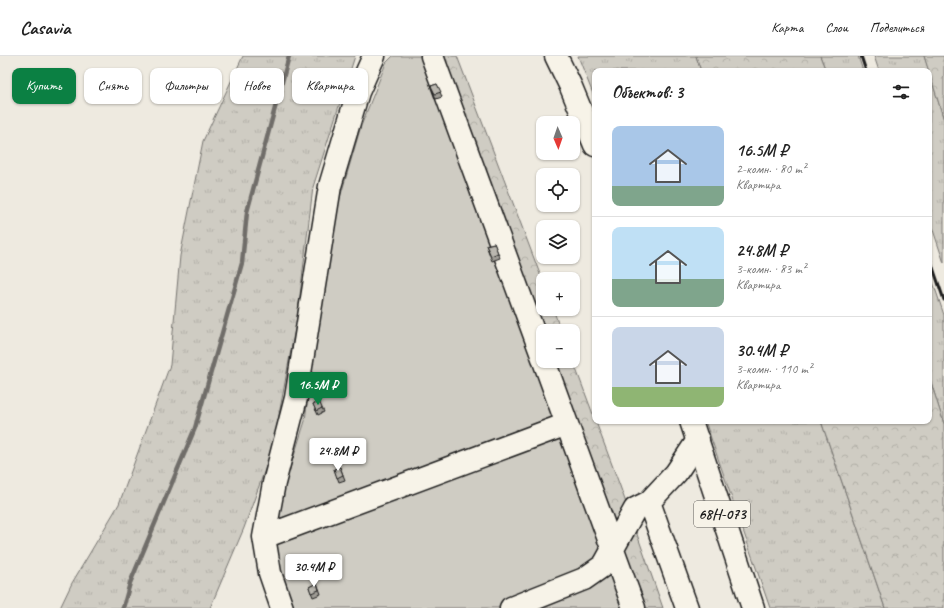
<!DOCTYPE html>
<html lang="ru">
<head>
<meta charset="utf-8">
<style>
	body { margin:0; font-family:Caveat,sans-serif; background:#f2f2f2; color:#222; height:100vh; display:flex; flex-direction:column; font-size:15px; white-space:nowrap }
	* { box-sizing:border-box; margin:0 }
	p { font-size:13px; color:#767676 }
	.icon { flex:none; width:22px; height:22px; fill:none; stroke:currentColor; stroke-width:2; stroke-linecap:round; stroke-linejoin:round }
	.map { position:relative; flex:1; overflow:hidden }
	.drawer { position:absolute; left:592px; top:12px; width:340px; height:356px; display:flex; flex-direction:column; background:#fff; border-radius:8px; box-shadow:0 1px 3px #0004 }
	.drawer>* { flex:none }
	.hud { position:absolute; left:12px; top:12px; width:380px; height:36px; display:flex; gap:8px }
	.needle { width:26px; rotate:178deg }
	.fabs { position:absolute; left:536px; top:60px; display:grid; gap:8px }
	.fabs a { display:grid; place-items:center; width:44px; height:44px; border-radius:8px; background:#fff; box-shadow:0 1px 3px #0004; font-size:20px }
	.price { position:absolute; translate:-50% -34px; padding:0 9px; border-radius:4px; background:#fff; color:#222; font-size:13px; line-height:26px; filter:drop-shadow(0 1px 2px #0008) }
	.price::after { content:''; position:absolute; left:50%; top:24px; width:12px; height:9px; margin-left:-6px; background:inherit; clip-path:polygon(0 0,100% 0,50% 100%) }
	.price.selected { background:#0b8043; color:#fff }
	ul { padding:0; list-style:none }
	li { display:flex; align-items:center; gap:12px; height:100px; padding:0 20px }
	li+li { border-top:1px solid #e0e0e0 }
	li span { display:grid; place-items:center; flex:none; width:112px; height:80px; border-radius:8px; color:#555 }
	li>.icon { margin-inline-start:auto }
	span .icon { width:48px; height:48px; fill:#fffc; stroke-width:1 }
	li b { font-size:17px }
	h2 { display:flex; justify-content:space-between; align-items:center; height:48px; padding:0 20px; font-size:17px }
	.chip { padding:0 14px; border-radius:8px; background:#fff; box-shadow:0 1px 3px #0004; font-size:14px; line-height:36px }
	.chip.selected { background:#0b8043; color:#fff }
	header { display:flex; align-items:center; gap:24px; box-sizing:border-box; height:56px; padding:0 20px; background:#fff; border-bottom:1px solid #e0e0e0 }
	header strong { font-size:19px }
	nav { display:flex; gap:22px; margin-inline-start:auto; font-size:14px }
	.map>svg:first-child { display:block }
</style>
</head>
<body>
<header>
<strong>Casavia</strong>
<nav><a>Карта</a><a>Слои</a><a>Поделиться</a></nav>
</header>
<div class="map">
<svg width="944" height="552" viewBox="0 0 944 552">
	<defs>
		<pattern id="grass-tufts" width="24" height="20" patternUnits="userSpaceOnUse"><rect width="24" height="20" fill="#cfccc3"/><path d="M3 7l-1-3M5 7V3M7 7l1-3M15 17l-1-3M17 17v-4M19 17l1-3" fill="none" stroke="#b1afa7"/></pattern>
		<pattern id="forest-crowns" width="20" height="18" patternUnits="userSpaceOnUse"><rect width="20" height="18" fill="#cfccc3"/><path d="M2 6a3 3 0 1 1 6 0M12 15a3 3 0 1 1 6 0" fill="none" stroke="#b1afa7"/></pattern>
	</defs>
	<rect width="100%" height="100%" fill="#eeeae0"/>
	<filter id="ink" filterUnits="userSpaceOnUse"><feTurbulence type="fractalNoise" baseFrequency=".025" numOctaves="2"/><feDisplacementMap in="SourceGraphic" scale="8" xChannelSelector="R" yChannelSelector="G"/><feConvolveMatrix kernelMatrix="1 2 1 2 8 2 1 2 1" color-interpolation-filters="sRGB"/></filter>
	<g filter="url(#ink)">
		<path fill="url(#grass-tufts)" stroke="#767470" d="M243 0H355L313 131 298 256 273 391 244 472 210 552H60L72 527 119 448 170 309 180 200 203 85Z
			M578 0H696L701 15H595V43Z
			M820 0H858L863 15H826Z
			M874 0H924L929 15H879Z
			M929 15 944 64V207L929 162Z
			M929 214 944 259V368L929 320Z
			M705 365H821L885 552H770Z"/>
		<path fill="url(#forest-crowns)" stroke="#767470" d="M437 0H457L543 226V253H553L561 275H544Z
			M696 0H820L826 15H701Z
			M924 0H944V64Z
			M555 305H573L620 430 663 552H643Z
			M929 320 944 368V552H885L821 365H929Z"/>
		<path fill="#cfccc3" stroke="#767470" d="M393 0H429L627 552H289L272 504 271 465 288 419 305 365 325 193 361 70 386 7Z"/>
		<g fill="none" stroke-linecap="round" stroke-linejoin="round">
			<path stroke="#6f6d69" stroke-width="4.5" d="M123 552 130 527 195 372 242 207 247 156 289 0"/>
			<g stroke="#1c1c1c" stroke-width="25">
				<path id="minor" d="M432 0 543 302
					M544 305 634 552
					M649 446 687 552
					M264 481 567 368
					M282 552 270 517 264 481 274 427 296 342 330 130 358 36 374 0
					M511 552 584 523 604 509 635 453 649 446 676 417 698 384"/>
			</g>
			<g stroke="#1c1c1c" stroke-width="25">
				<path id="major" d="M556 0 571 31 595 89
					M691 365 753 552"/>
			</g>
			<use href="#minor" stroke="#f7f3e8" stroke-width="22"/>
			<use href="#major" stroke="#f7f3e8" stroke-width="22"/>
			<path stroke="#1c1c1c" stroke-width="3" d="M861 0 866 15
				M929 200 944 244"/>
		</g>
		<path fill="#a09d96" stroke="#1c1c1c" d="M437 28 442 41 436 43 431 30Z
			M494 187 500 202 492 205 486 189Z
			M313 348 322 352 324 356 318 359Z
			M340 411 345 424 339 426 334 413Z
			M317 527 321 538 313 541 309 531Z"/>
		<path fill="#bab7af" stroke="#1c1c1c" d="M437 28 441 36 435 38 431 30Z
			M494 187 498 197 491 200 486 189Z
			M319 345 322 352 316 355 313 348Z
			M340 411 343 419 337 422 334 413Z
			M317 527 319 534 311 537 309 531Z"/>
	</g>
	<g text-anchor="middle" stroke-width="3.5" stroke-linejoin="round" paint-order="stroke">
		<rect fill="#f7f3e8" stroke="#5e5c59" stroke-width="1" x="694" y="445" width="56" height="26" rx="3"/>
		<g font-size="15" font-weight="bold" fill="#1c1c1c">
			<text x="722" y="463">68Н-073</text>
		</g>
	</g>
</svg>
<div class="fabs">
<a><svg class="needle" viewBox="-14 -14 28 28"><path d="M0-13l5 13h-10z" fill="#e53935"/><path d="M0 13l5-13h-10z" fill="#767676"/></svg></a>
<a><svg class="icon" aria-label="locate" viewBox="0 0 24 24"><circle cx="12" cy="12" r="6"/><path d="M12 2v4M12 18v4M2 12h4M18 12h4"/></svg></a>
<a><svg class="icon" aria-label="layers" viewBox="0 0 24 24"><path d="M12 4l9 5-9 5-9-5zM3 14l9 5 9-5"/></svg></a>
<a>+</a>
<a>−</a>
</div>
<b class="price selected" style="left:318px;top:350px">16.5M ₽</b>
<b class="price" style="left:338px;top:416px">24.8M ₽</b>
<b class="price" style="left:314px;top:532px">30.4M ₽</b>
<div class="hud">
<a class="chip selected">Купить</a>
<a class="chip">Снять</a>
<a class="chip">Фильтры</a>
<a class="chip">Новое</a>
<a class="chip">Квартира</a>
</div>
<section class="drawer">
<h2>Объектов: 3<svg class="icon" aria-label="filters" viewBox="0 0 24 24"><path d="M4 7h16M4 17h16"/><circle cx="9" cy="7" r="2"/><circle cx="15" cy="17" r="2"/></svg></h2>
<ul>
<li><span style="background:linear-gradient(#a9c7e8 75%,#7fa58c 0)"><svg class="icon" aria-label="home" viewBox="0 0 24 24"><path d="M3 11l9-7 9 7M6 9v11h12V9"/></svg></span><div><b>16.5M ₽</b><p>2-комн. · 80 m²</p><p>Квартира</p></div></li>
<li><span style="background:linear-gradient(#bfe0f5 65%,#7fa58c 0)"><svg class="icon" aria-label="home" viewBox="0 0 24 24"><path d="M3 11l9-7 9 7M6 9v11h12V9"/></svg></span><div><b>24.8M ₽</b><p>3-комн. · 83 m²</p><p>Квартира</p></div></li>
<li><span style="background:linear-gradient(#c9d6e8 75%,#8fb573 0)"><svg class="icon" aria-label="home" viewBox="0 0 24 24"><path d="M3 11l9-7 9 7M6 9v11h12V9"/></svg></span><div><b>30.4M ₽</b><p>3-комн. · 110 m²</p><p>Квартира</p></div></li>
</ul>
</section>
</div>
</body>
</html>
